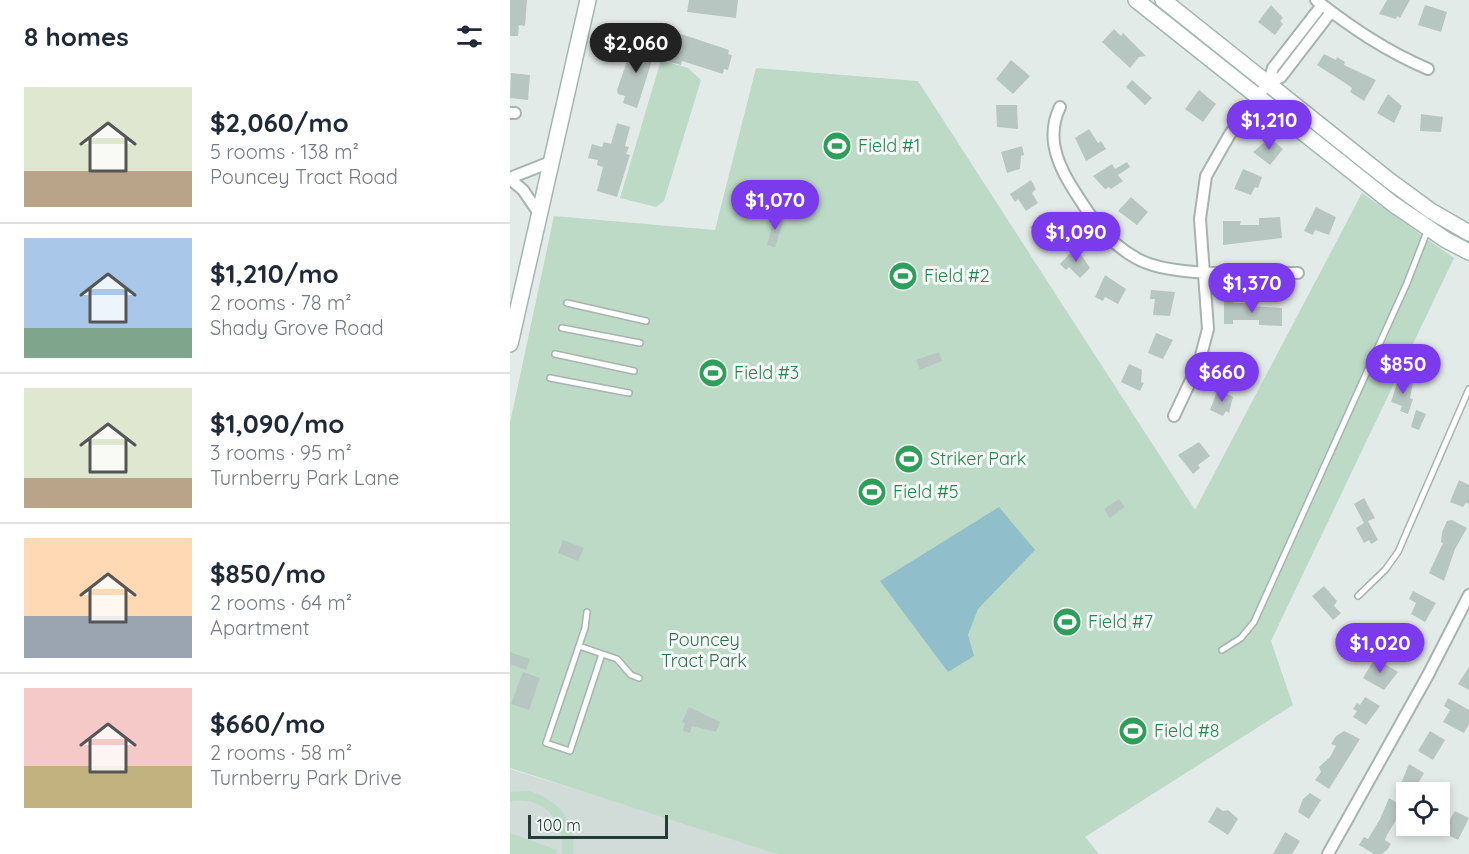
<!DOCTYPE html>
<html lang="en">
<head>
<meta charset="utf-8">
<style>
	body { margin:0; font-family:Quicksand,sans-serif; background:#f2f2f3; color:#1f2937; height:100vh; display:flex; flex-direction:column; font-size:22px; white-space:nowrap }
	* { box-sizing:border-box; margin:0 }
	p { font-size:20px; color:#747a83 }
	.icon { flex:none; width:33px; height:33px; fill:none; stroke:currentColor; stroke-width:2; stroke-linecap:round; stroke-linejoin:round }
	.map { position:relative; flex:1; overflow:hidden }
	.sheet { display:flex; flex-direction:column; background:#fff; width:510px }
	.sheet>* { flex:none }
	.fabs { position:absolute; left:886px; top:782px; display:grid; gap:12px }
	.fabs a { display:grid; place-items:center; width:54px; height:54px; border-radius:0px; background:#fff; box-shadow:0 3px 9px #0003; font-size:30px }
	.scale { position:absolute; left:18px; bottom:15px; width:140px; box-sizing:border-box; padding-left:6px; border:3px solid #243b36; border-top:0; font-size:16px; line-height:21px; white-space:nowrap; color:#243b36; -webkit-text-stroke:4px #f3f8f6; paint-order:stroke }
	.price { position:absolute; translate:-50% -51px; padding:0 14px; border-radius:21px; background:#7c3aed; color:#fff; font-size:20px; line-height:39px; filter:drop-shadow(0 2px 3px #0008) }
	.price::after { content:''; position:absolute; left:50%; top:36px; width:18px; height:14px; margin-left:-9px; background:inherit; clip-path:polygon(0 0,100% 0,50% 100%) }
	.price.current { background:#222; color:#fff }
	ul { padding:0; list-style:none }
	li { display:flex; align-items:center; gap:18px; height:150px; padding:0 24px }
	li+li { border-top:2px solid #e0e1e3 }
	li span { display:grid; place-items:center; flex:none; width:168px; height:120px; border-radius:0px; color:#555 }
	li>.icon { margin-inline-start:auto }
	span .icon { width:72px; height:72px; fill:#fffc; stroke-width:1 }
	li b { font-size:26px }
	h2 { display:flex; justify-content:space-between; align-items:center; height:72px; padding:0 24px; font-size:26px }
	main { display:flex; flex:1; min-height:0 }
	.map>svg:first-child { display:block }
</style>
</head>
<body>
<main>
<section class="sheet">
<h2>8 homes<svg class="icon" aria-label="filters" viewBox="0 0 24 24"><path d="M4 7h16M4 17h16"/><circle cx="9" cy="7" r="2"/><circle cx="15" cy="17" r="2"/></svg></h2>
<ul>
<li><span style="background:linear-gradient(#dfe7d0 70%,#b9a48a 0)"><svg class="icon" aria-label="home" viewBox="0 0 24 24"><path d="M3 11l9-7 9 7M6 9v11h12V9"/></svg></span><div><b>$2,060/mo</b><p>5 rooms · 138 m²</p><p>Pouncey Tract Road</p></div></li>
<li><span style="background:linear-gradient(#a9c7e8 75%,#7fa58c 0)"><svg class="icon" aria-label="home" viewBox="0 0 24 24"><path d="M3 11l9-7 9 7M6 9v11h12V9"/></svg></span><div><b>$1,210/mo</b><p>2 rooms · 78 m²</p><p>Shady Grove Road</p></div></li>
<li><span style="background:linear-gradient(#dfe7d0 75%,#b9a48a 0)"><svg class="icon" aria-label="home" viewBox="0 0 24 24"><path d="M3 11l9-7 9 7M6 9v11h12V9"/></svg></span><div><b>$1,090/mo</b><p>3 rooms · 95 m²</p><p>Turnberry Park Lane</p></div></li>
<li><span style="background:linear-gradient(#ffd9b3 65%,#9aa5b1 0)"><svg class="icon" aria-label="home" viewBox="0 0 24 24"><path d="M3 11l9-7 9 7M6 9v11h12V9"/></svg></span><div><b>$850/mo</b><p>2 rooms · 64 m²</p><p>Apartment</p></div></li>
<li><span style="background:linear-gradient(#f6c9c9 65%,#c2b280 0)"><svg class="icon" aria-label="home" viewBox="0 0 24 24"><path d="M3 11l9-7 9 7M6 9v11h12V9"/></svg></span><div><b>$660/mo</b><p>2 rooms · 58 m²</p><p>Turnberry Park Drive</p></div></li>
</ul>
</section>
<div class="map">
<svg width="959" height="854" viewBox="0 0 959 854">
	<rect width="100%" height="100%" fill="#e3ebe8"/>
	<path fill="#d1dbd7" d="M0 769 223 838 267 854H0Z"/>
	<path fill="#bddac7" d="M151 60 178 68 191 80 154 201 146 207 110 198Z
		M246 68 408 81 685 510 852 193 944 258 761 641 783 705 575 837 589 854H267L0 768V423L44 216 205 230Z
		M19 791C50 801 66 821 63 854H52C56 822 34 795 0 801V792Z
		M0 833 47 850 46 854H0Z"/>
	<path fill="#90bfcb" d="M489 507 525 550 468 609 458 635 464 656 438 672 370 581Z"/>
	<path fill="#b8c6c1" d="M0 0H17L15 26 9 25 8 36H0Z
		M179 0H228L226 18 177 12Z
		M877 0H900L890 18 887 16 886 19 869 14Z
		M761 5 773 18 770 21 773 24 765 35 748 22Z
		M915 5 937 12 931 32 908 25Z
		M604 29 611 36 613 33 636 56 629 57 620 68 592 42Z
		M165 32 219 50 218 54 222 55 218 70 214 69 213 74 172 61 171 65 153 60 160 37 163 38Z
		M129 40 141 44 139 49 145 51 127 108 113 103 115 96 108 94 107 90 122 47 126 48Z
		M814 54 826 60 827 57 835 62 834 65 866 80 854 101 840 92 842 88 835 83 807 65Z
		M501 60 520 76 503 94 486 79Z
		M1 73 20 75 18 100 0 98Z
		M622 80 642 98 635 105 616 87Z
		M689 90 706 104 693 122 675 109Z
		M878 94 892 106 884 123 867 113Z
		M486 105H507L508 129 487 127Z
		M911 114 933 117 931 132 910 131Z
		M107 123 120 127 115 146 119 147 116 154 120 155 107 197 87 191 93 167 87 165 88 160 78 158 82 144 92 147 94 142 101 144Z
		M579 129 588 143 591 141 596 149 576 161 565 138Z
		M757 140H762L773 149 760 165 743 152Z
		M512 146 514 155 511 156 510 169 497 173 491 152Z
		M617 162 620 167 608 175 613 181 601 189 599 187 595 189 583 176 602 164 605 169Z
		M733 169 752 177 748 188 745 187 741 195 724 189Z
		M521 180 526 189 522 193 528 203 516 211 508 199 505 202 500 194Z
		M621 197 638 212 627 225 608 211Z
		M806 207 826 217 819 235 805 230 803 235 794 231Z
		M541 212 547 221 543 223 551 236 537 245 528 232 525 234 520 227Z
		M265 216 274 219 265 247 257 245Z
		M770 217 772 238 713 245V221H731L730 225H749V218Z
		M566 247 580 268 570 278 559 267 556 270 550 264Z
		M595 275 616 289 608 304 595 297 593 301 585 297Z
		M641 290 665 292 660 316 643 315 645 299H640Z
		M714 299 723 300V303H739V306L772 308V326L749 325V320H723V324H714Z
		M646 333 663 340 653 359 638 353Z
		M429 352 432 361 410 370 406 360Z
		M717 354 738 360 733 380 719 376 718 364 714 363Z
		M619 364 632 370 631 382 634 383 630 391 611 382Z
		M889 377 903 382 900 398 903 399 898 414 890 411 892 406 881 402Z
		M708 389 723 397 719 413 716 411 713 416 700 410Z
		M906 410 916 414 909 430 901 427Z
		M689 442 700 456 688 465 690 468 683 474 668 455Z
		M949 480 959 485V504L956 503 953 507 940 502Z
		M854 498 865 518 858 521 868 540 861 544 859 540 854 543 846 528 854 523 844 504Z
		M609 499 615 507 600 518 594 509Z
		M942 520 957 528 945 549 934 581 919 573 933 543 931 542 932 532 937 521Z
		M53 540 74 548 68 561 48 553Z
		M814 586 827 601 824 606 831 613 823 620 802 596Z
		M903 591 926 603 915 622 901 614 906 603 899 599Z
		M889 625 905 634 896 650 894 648 891 653 874 643 879 635 882 637Z
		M0 652 20 659 16 670 0 664Z
		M865 658 888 672 874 690 853 678Z
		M959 667V690L948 684Z
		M13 672 30 678 19 710 1 704Z
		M855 697 870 706 856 725 843 717 847 711 843 709 847 703 850 705Z
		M938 698 959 710V724L954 733 933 722 940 710 934 706Z
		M179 707 210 722 206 732 182 726 180 733 173 731 175 723 172 722Z
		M834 731 850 739 819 789 805 780 811 772 809 767 820 757 826 746 821 744 826 736Z
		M920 731 935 740 923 760 908 751Z
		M899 764 914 773 903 792 890 786Z
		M800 793 811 800 799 819 788 812 793 799Z
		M879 798 894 807 877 835 875 840 881 844 877 850 872 854H864L849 845 854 837 858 839 870 819Z
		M707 807 713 811 718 810 728 819 718 835 698 822Z
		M945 811 959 818 948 840 932 832Z
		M775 832 790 841 786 848 782 854H763Z"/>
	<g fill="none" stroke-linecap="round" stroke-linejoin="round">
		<g stroke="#a6b3af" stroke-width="8">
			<path id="lane" d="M57 303 136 321
				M52 328 130 343
				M45 354 124 371
				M40 378 119 393
				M848 596 875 570 888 552 959 389
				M77 612 75 628 36 743 60 751 92 654
				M69 646 107 659 121 675 129 678
				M712 650 731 638 744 622 897 283 918 229"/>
		</g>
		<g stroke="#a6b3af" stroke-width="14">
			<path id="street" d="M806 0C842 28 876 51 918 69
				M812 5 763 68 758 83 771 77 821 12
				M550 107C537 134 545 159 560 184 578 213 595 241 626 258 661 279 746 272 788 273
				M0 113H5
				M0 178 43 161
				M0 179 13 190 30 215
				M664 416 689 363 698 329 690 219 696 176 720 134 758 83
				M818 854 918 675 959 595"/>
		</g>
		<g stroke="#a2b6b0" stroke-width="18">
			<path id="secondary" d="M626 0 883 204 936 240 959 252
				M653 0 880 181 921 211 959 233
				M0 344 78 0"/>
		</g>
		<use href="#lane" stroke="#fff" stroke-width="5"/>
		<use href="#street" stroke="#fff" stroke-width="10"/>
		<use href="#secondary" stroke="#fff" stroke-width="15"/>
	</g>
	<defs>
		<g id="stadium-disc" transform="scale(1.5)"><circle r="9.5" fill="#2e9e5b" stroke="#f3f8f6"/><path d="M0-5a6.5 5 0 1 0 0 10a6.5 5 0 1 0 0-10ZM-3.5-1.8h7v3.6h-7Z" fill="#fff"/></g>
	</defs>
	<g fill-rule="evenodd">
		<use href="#stadium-disc" x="327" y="146"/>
		<use href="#stadium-disc" x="393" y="276"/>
		<use href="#stadium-disc" x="203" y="373"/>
		<use href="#stadium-disc" x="399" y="459"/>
		<use href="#stadium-disc" x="362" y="492"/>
		<use href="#stadium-disc" x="557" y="622"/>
		<use href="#stadium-disc" x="623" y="731"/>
	</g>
	<g text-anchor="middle" stroke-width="6" stroke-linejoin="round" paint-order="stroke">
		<g font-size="18" fill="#27864d" stroke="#f3f8f6" text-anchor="start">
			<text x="348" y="152">Field #1</text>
			<text x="414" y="282">Field #2</text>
			<text x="224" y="379">Field #3</text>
			<text x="420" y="465">Striker Park</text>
			<text x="383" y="498">Field #5</text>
			<text x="578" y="628">Field #7</text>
			<text x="644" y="737">Field #8</text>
		</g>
		<g font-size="18" fill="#326e4c" stroke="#f3f8f6">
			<text x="194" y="646">Pouncey<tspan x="194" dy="21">Tract Park</tspan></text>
		</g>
	</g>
</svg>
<div class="fabs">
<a><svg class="icon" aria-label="locate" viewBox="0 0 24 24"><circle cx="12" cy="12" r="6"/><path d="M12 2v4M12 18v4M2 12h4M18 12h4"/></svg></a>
</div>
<div class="scale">100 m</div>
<b class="price current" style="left:126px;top:74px">$2,060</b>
<b class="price" style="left:759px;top:151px">$1,210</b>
<b class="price" style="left:265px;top:231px">$1,070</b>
<b class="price" style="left:566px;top:263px">$1,090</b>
<b class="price" style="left:742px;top:314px">$1,370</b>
<b class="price" style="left:893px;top:395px">$850</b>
<b class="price" style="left:712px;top:403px">$660</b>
<b class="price" style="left:870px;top:674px">$1,020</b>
</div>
</main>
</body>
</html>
